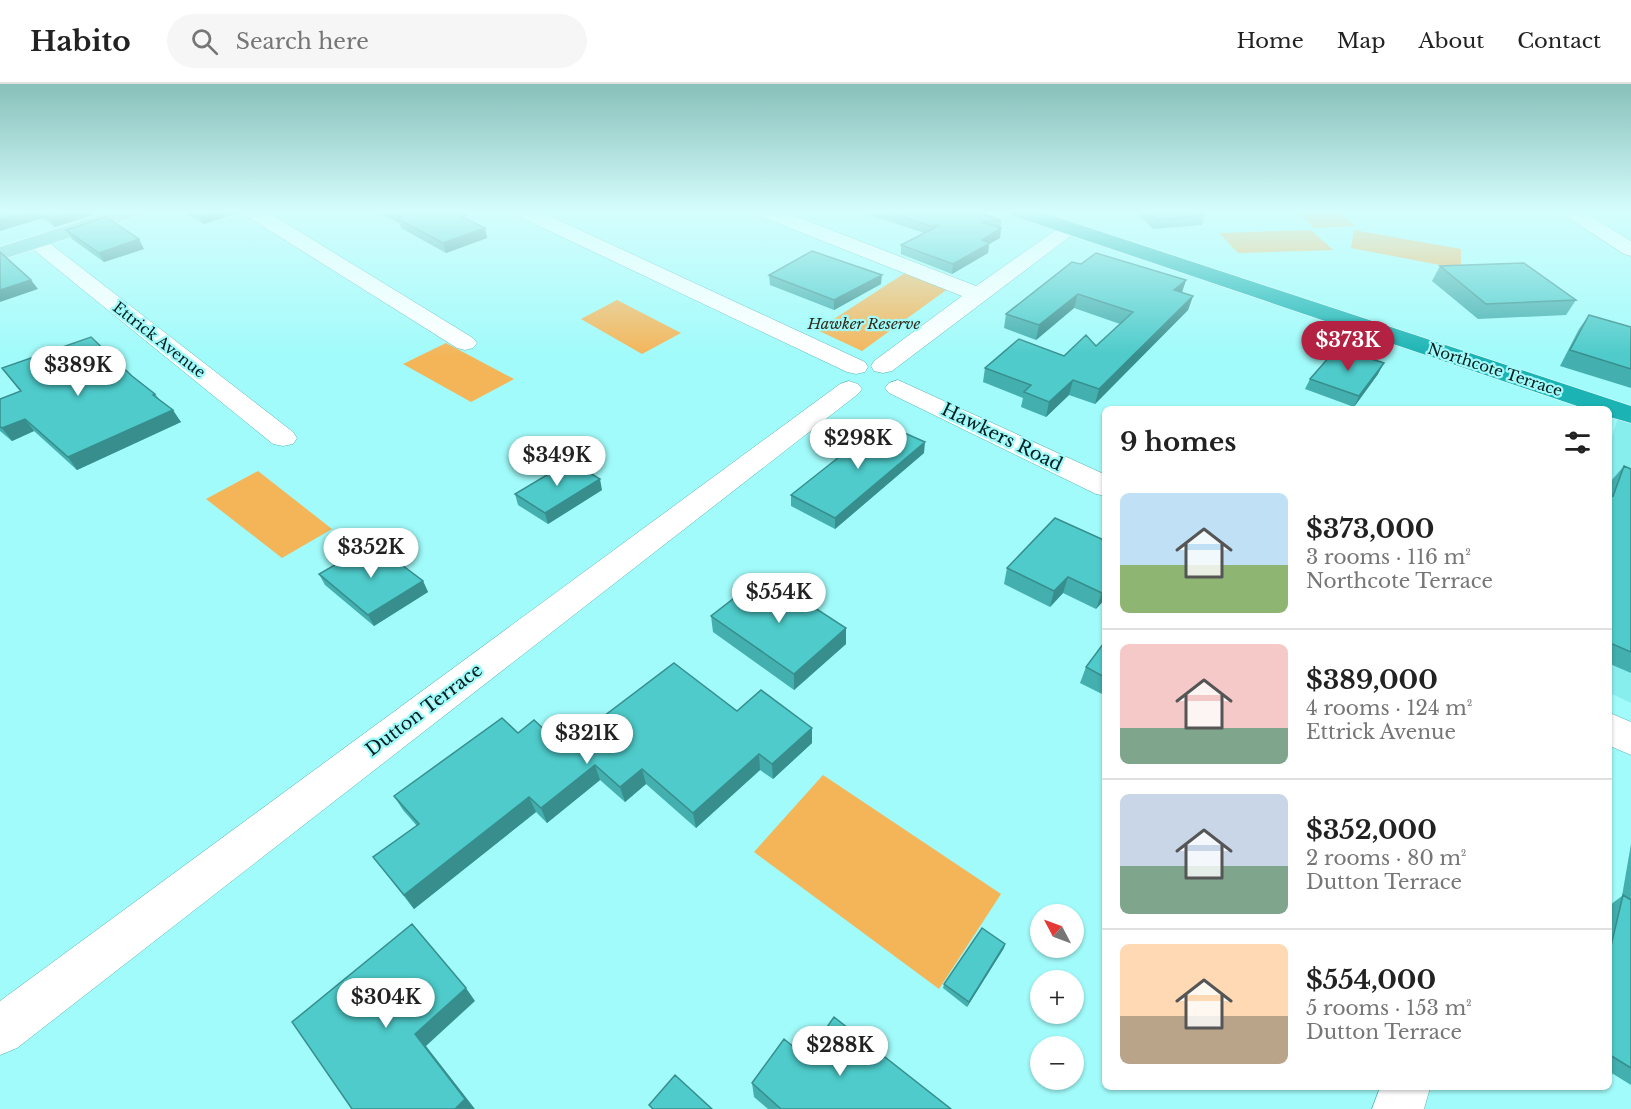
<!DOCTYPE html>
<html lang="en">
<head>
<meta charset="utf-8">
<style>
	body { margin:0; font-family:"Libre Baskerville",serif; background:#f6f6f6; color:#222; height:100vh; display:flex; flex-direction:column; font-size:22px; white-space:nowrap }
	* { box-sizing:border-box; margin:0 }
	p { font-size:20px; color:#767676 }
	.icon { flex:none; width:33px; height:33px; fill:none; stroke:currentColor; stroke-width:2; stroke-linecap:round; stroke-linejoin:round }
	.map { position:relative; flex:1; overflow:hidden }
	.panel { position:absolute; left:1102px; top:322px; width:510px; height:684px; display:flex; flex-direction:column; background:#fff; border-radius:9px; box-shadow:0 2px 4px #0004 }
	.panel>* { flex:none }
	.needle { width:39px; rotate:311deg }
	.fabs { position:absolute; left:1030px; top:820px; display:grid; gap:12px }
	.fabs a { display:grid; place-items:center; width:54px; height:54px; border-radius:50%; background:#fff; box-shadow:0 2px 4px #0004; font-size:30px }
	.price { position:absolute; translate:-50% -51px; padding:0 14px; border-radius:21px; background:#fff; color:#222; font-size:20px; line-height:39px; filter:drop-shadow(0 2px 3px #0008) }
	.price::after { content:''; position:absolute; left:50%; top:36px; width:18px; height:14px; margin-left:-9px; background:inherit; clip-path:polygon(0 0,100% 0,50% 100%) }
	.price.selected { background:#b42243; color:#fff }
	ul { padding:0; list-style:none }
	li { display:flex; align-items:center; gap:18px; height:150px; padding:0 18px }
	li+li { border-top:2px solid #e0e0e0 }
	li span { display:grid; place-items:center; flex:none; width:168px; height:120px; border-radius:9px; color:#555 }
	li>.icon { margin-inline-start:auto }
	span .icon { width:72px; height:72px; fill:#fffc; stroke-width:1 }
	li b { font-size:26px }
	h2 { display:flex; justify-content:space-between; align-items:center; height:72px; padding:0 18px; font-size:26px }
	header { display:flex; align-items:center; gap:36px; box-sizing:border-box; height:84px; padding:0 30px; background:#fff; border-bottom:2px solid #e0e0e0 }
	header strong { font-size:28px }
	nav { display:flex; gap:33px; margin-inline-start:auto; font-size:21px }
	.search { width:420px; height:54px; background:#f6f6f6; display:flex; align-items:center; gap:15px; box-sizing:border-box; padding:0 21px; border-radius:33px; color:#767676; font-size:22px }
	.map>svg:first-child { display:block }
</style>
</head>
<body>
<header>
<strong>Habito</strong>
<div class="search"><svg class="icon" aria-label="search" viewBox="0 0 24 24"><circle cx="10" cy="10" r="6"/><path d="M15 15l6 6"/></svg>Search here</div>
<nav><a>Home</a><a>Map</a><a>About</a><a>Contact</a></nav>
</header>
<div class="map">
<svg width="1631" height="1025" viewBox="0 0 1631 1025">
	<rect width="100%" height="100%" fill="#a1fbfa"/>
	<path fill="#88eeed" d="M1620 327 1631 330V619L1610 609V359Z"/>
	<path fill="#f4b559" d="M1297 127H1338L1355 142 1314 144Z
		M1311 146 1333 166 1238 169 1219 149Z
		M1354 146 1461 165V185L1351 164Z
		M908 187 949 204 862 267 817 246Z
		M617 216 681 249 642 270 581 235Z
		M446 259 514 295 471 318 403 280Z
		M258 387 332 445 282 474 206 415Z
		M823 691 1001 810 939 905 754 768Z"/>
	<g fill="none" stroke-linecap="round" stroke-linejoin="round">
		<g stroke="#57b1b0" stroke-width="1">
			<path id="minor" d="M242 127H266L473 254 477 259 473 264 465 266 457 264 245 131Z
				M513 127H539L865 278 868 283 865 288 856 290 847 288 516 131Z
				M754 127H782L976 202 1063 141H1077L1080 145 892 287 883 289 874 287 871 282 874 277 962 212 757 131Z
				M1558 127H1582L1631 157V172L1624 170Z
				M36 152 43 154 293 348 297 354 293 360 283 362 273 360 29 162 26 158 29 154Z
				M898 296 1106 391V412L1096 410 889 309 885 304 889 299Z
				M849 297 858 300 862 305 858 310 17 964 0 971V917L840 300Z
				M1610 629 1631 638V671L1610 662Z
				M1380 1004H1430L1424 1025H1372Z"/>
		</g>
		<g stroke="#fff" stroke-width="1">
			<path id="major" d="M113 127H143L140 131 0 176V163Z"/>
		</g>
		<g stroke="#fff" stroke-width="1">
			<path id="highway" d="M1008 127H1038L1631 322V339L1610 333V326H1589L1011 131Z"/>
		</g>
		<use href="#minor" fill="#fff" fill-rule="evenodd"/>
		<use href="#major" fill="#76d1d1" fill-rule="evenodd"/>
		<use href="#highway" fill="#1bb3b3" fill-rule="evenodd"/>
	</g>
	<path fill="#43afae" d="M0 127H91L93 131 55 143 43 134Z
		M182 127H240V128L204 140Z
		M374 127H456L467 135 485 144 487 154 446 169 401 144 399 139Z
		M858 127H974L1001 136 1000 154 989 160 988 169 952 190 901 170V161L924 149Z
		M1135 127H1200L1205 131 1202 141 1153 145Z
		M66 146 144 165 104 178 72 155Z
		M1081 180 1186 196 1182 209 1193 212 1188 226 1095 320 1069 311 1046 333 1021 323 1023 314 983 298 985 284 1064 272 1096 262 1120 240 1074 224 1036 256 1004 244 1006 230Z
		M1440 182 1576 216 1566 231 1478 235 1432 197Z
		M769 191 881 200 834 226 770 201Z
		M1589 231 1631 243V304L1560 282 1579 245Z
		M2 284 132 292 155 310 159 315 181 338 77 386 34 347 12 357 0 347V315L20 307Z
		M1378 290 1354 323 1305 305 1310 295Z
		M924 369 835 445 791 422V411Z
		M1624 382 1631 385V589L1610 580V402L1611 397Z
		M602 406 548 440 518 421 515 410Z
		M1055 434 1106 514 1096 525 1063 509 1050 523 1004 500 1007 484Z
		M319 490 423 497 428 508 374 542 325 501Z
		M711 532 846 544V560L794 606 713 548Z
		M1106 556V612L1080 599 1086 583Z
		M737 627 812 659 773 695 760 686 696 744 646 700 625 718 600 696 547 739 536 728 414 825 373 773 417 742 403 726 394 712 518 649 563 663Z
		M1631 760V1001L1610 988V821L1622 812Z
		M1004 864 967 923 943 904 944 900Z
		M806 973 951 1025H768L754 1013 752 999Z"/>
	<path fill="#378e8d" d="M29 127H39L43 134 0 147V136Z
		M70 127H91L93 131 55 143 50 134Z
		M209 127H240V128L204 140 199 130Z
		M485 144 487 154 446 169 443 159Z
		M1001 144 1000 154 989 160 988 169 952 190 953 180 982 156Z
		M139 155 144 165 104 178 99 169Z
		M882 191 881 200 834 226V216Z
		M31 196 38 205 0 218V206Z
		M1186 196 1181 210 1174 206Z
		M1078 210 1074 224 1036 256 1039 241Z
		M1193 212 1188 226 1095 320 1099 305Z
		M1384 279 1378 290 1354 323 1359 312Z
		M1073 296 1069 311 1046 333 1049 318Z
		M173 326 181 338 77 386 68 373Z
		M25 335 34 347 12 357 2 344Z
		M925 358 924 369 835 445V434Z
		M600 395 602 406 548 440 545 429Z
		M1068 493 1063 509 1050 523 1054 507Z
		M423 497 428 508 374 542 368 531Z
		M1106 505V514L1096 525 1102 509Z
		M846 544V560L794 606V590Z
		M812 644V659L773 695 772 680Z
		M759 670 760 686 696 744 693 729Z
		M595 681 600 696 547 739 541 724Z
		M642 685 646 700 625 718 620 703Z
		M529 713 536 728 414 825 404 811Z
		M1005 860 1004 864 967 923 969 918Z
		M466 904 475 917 426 962 475 1025H455L415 950Z"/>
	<path fill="#4ecbca" stroke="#378e8d" stroke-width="1.5" d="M0 127H29L0 136Z
		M40 127H70L50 134Z
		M194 127H209L199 130Z
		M390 127H456L466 131 462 133 485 144 443 159 398 135 402 133Z
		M886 127H974L1001 136 981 138 1001 144 982 156 990 159 953 180 901 161 940 141 930 142Z
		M1147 127H1200L1205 131 1156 136Z
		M106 133 139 155 99 169 66 146Z
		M812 167 882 191 834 216 769 191Z
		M0 168 31 196 0 206Z
		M1096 169 1186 196 1174 206 1193 212 1099 305 1073 296 1049 318 1024 308 1031 301 985 284 1019 255 1064 272 1086 251 1096 262 1133 228 1078 210 1039 241 1006 230 1072 178 1081 180Z
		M1524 179 1576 216 1486 220 1440 182Z
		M1589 231 1631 243V285L1570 266Z
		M91 253 132 292 155 310 153 311 173 326 68 373 25 335 2 344 0 343V315L21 307 2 284Z
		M1337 264 1384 279 1359 312 1310 295Z
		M882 339 925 358 835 434 791 411Z
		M570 377 600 395 545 429 515 410Z
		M1624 382 1631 385V568L1610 559V411L1613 412Z
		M1055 434 1106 457V505L1102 509 1068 493 1054 507 1007 484Z
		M373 459 423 497 368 531 319 490Z
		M764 491 846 544 794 590 711 532Z
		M1106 556V594L1086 583Z
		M674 579 737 627 761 606 812 644 772 680 759 670 693 729 642 685 620 703 595 681 541 724 529 713 404 811 373 773 419 740 394 712 502 634 518 649 534 636 563 663Z
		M1623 811 1631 816V984L1610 971V866Z
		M412 840 466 904 415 950 465 1015 455 1025H352L292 938Z
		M982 844 1005 860 969 918 944 900Z
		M834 933 951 1025H781L752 999 784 955 806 973Z
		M675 991 712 1025H653L649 1021Z"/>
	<linearGradient id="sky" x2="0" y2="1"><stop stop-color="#88c0ba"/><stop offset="0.47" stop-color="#d5fdfd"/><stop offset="1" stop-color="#d5fdfd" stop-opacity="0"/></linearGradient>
	<rect width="1631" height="271" fill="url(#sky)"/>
	<g text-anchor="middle" stroke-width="4.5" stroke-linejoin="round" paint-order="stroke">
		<g font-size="15" font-style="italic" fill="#352918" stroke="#a1fbfa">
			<text x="864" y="245">Hawker Reserve</text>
		</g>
		<g font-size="15" fill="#011d1d" stroke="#a1fbfa">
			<text transform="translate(159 256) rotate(38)" y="5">Ettrick Avenue</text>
			<text transform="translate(1495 286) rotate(18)" y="5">Northcote Terrace</text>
		</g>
		<g font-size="18" fill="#011d1d" stroke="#a1fbfa">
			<text transform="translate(1002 353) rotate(26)" y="6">Hawkers Road</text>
			<text transform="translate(424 626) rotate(-37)" y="6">Dutton Terrace</text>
		</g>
	</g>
</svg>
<div class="fabs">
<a><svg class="needle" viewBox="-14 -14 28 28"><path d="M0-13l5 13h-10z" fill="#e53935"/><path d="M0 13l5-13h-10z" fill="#767676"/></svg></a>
<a>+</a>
<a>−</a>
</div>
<b class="price selected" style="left:1348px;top:288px">$373K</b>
<b class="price" style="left:78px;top:313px">$389K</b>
<b class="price" style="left:858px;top:386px">$298K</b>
<b class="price" style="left:557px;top:403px">$349K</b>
<b class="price" style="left:371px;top:495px">$352K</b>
<b class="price" style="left:779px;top:540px">$554K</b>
<b class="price" style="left:587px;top:681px">$321K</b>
<b class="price" style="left:386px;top:945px">$304K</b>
<b class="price" style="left:840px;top:993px">$288K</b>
<section class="panel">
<h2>9 homes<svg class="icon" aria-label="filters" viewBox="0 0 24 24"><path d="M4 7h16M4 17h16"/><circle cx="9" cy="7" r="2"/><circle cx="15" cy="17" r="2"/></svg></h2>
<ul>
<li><span style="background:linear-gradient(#bfe0f5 60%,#8fb573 0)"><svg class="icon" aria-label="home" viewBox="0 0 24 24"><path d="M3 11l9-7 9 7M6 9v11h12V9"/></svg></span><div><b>$373,000</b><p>3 rooms · 116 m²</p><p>Northcote Terrace</p></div></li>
<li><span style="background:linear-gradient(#f6c9c9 70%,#7fa58c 0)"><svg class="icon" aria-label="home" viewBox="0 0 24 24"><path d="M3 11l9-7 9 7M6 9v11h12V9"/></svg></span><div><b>$389,000</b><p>4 rooms · 124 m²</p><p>Ettrick Avenue</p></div></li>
<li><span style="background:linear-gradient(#c9d6e8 60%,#7fa58c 0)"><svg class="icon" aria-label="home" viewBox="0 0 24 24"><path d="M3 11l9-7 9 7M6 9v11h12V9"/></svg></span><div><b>$352,000</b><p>2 rooms · 80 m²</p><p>Dutton Terrace</p></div></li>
<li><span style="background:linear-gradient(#ffd9b3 60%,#b9a48a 0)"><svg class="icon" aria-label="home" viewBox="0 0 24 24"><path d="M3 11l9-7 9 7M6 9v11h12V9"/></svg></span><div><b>$554,000</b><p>5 rooms · 153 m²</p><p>Dutton Terrace</p></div></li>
</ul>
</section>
</div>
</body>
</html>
